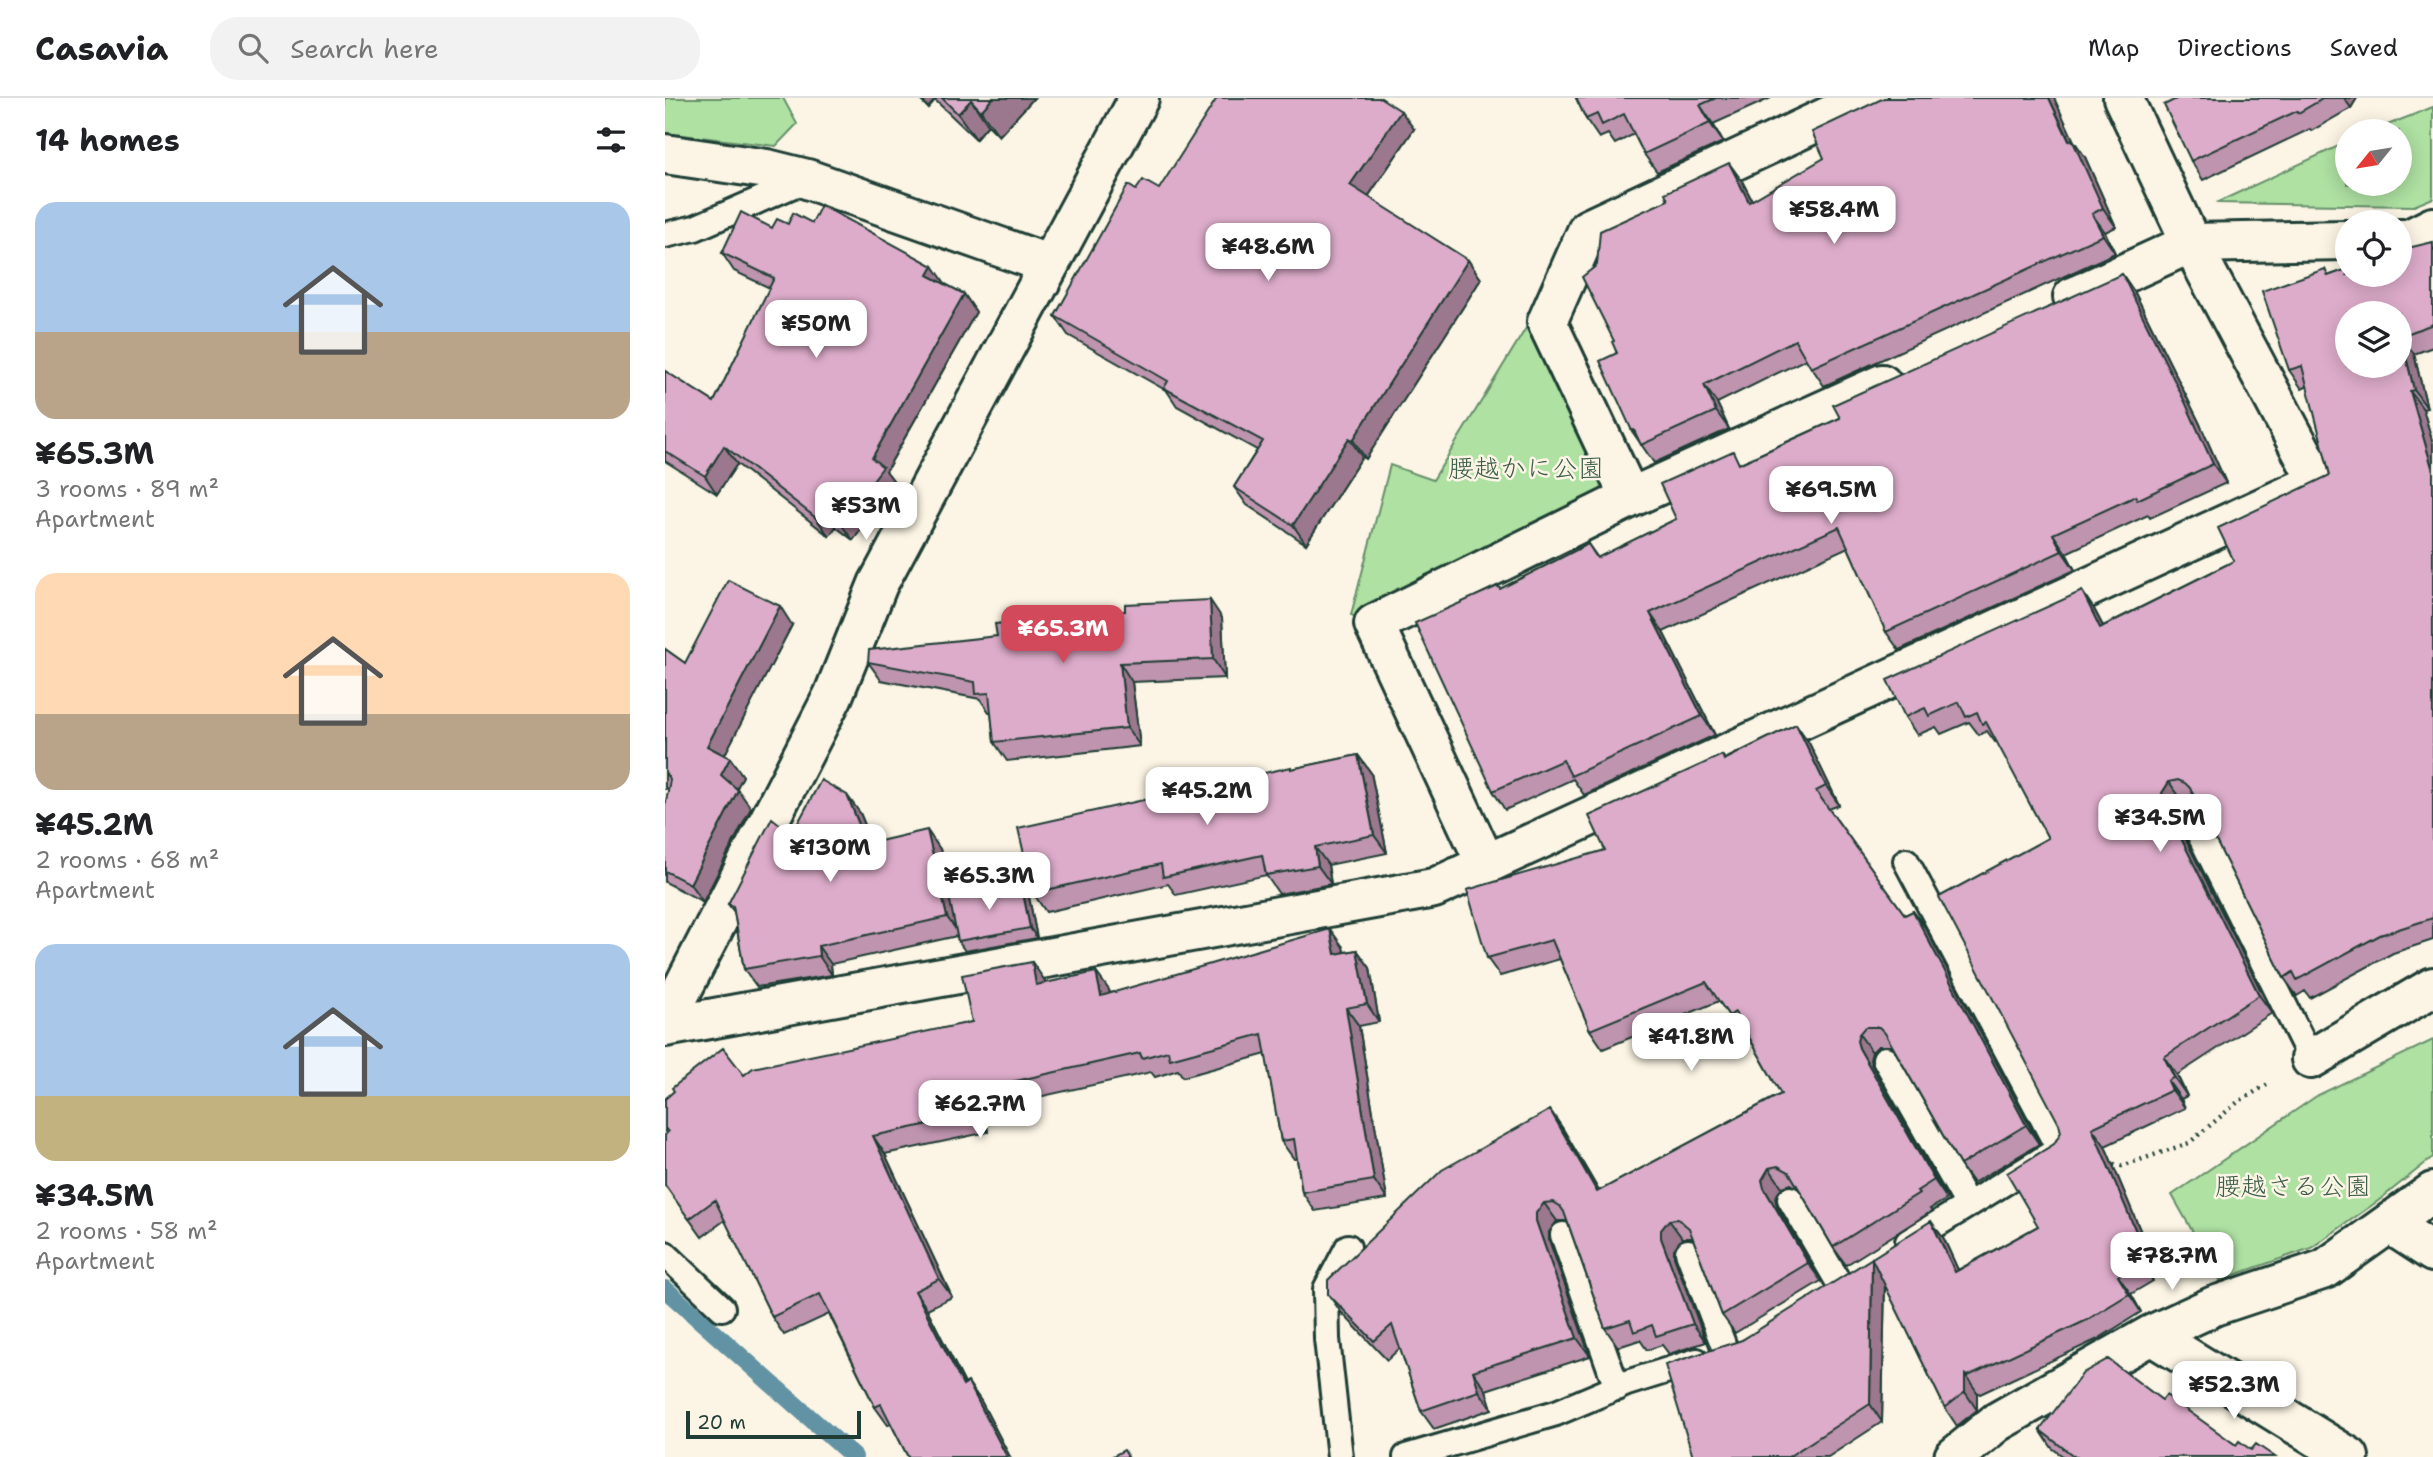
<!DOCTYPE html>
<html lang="en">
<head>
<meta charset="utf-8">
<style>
	body { margin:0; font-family:"Shantell Sans","Klee One",sans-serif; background:#f2f2f2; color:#202124; height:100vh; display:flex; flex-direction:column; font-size:26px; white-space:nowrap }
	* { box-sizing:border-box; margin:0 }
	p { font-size:23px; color:#757577 }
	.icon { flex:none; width:38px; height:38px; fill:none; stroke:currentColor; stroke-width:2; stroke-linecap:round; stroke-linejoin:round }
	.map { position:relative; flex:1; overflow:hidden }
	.panel { display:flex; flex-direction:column; background:#fff; width:665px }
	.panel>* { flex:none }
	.needle { width:46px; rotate:240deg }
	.fabs { position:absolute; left:1670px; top:21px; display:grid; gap:14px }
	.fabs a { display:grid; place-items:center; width:77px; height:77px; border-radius:50%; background:#fff; box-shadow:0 4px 18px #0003; font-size:35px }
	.scale { position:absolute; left:21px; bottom:18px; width:175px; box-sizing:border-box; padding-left:7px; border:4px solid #1f3d34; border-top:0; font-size:19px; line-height:24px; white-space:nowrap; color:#1f3d34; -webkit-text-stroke:5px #fcf5e5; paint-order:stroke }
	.price { position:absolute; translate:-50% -60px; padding:0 16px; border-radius:14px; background:#fff; color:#222; font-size:23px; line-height:46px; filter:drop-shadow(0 2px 4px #0008) }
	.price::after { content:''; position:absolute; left:50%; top:42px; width:21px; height:16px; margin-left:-10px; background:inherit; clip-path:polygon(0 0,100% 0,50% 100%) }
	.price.selected { background:#d1495b; color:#fff }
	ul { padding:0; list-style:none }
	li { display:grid; align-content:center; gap:14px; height:371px; padding:0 35px }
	li span { display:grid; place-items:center; height:217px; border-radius:21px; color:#555 }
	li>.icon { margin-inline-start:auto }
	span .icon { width:126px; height:126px; fill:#fffc; stroke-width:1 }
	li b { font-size:30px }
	h2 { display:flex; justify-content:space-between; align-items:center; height:84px; padding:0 35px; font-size:30px }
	header { display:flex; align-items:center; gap:42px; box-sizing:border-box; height:98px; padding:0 35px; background:#fff; border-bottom:2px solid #e0e0e0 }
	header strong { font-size:33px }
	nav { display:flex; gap:38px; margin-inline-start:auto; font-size:24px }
	.search { width:490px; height:63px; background:#f2f2f2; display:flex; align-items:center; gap:18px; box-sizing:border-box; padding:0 24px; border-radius:28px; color:#757577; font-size:26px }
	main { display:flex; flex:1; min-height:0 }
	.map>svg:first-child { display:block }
</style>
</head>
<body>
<header>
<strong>Casavia</strong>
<div class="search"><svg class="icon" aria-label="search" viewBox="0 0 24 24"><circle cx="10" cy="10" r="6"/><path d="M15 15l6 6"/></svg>Search here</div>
<nav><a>Map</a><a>Directions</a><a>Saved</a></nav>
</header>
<main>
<section class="panel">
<h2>14 homes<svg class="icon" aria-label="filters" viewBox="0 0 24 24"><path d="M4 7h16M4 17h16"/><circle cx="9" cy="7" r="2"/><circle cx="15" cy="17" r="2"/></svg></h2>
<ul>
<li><span style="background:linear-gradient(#a9c7e8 60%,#b9a48a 0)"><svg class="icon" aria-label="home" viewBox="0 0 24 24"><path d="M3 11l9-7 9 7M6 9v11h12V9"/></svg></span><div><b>¥65.3M</b><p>3 rooms · 89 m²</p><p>Apartment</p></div></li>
<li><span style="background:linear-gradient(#ffd9b3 65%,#b9a48a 0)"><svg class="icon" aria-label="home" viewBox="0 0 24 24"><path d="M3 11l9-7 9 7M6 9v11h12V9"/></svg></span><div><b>¥45.2M</b><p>2 rooms · 68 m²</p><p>Apartment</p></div></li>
<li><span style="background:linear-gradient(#a9c7e8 70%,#c2b280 0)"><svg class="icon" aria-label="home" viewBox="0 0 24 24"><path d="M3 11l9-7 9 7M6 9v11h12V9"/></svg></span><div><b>¥34.5M</b><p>2 rooms · 58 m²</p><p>Apartment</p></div></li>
</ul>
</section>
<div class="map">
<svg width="1768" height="1359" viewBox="0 0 1768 1359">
	<rect width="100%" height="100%" fill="#fcf5e5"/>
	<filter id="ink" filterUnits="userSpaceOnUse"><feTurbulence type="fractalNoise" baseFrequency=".0143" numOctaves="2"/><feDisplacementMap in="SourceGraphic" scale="14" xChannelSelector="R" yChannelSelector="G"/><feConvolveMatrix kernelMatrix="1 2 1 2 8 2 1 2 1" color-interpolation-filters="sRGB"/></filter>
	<g filter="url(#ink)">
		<path fill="#aee1a2" stroke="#668f6b" stroke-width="2" d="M0 0H118L132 26 111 48 0 35Z
			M1768 9V100L1749 108 1551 105 1682 44V86H1734V33H1707Z
			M869 217 942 369 930 417 709 526 686 517 725 367 768 382Z
			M1768 942V1059L1713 1103 1646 1150 1555 1182 1507 1097 1653 997Z"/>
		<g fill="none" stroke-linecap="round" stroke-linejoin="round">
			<path stroke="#6293a4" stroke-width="18" d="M0 1191 189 1359"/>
			<g stroke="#1f3d34" stroke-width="30">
				<path id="service" d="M0 137 30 130 142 81
					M1524 715 1646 961
					M1241 763 1394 1051 1243 1144
					M1220 961 1303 1107
					M1125 1101 1175 1187
					M898 1137 952 1290
					M1023 1154 1061 1254
					M0 1156 57 1210
					M675 1359 662 1241 661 1191 683 1149
					M741 1359 891 1315 962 1285 1032 1263"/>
			</g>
			<g stroke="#1f3d34" stroke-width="44">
				<path id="minor" d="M0 56 102 71 142 81 383 166
					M1734 141H1744L1768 129
					M1408 199 1526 145 1682 142
					M965 400 882 224 923 131 1203 0
					M821 766 709 526 965 400 1217 286
					M0 929 769 790 1653 384 1526 145 1458 0
					M1646 961 1768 889
					M1725 1126 1768 1154
					M1486 1237 1684 1359
					M1289 1359 1332 1324 1486 1237 1549 1208 1660 1171 1768 1094"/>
			</g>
			<g stroke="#1f3d34" stroke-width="44">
				<path id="tertiary" d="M0 925 168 598 213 486 474 0"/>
			</g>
			<path stroke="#1f3d34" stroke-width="4.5" stroke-dasharray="2 5" stroke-linecap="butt" d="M1442 1064 1457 1068 1524 1045 1573 1004 1605 985"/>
			<use href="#service" stroke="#fcf5e5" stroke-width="24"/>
			<use href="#minor" stroke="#fcf5e5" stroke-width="38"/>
			<use href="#tertiary" stroke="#fcf5e5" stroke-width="38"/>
		</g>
		<path fill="#be94ae" stroke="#1f3d34" stroke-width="2" d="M253 0H369L334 38 323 27 311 41 270 2 263 10Z
			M911 0H1106L1048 26 1058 44 992 74 979 56 969 36 950 46 943 36 934 40 921 21Z
			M1513 0H1692L1686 10 1646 33 1645 31 1538 82 1526 63Z
			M749 31 703 99 803 162 816 181 701 361 697 359 641 446 582 407 569 389 592 352 512 308 502 293 403 237 390 218 471 92 494 91Z
			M1409 43 1420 59 1451 129 1440 134 1450 155 1159 288 1141 261 1052 305 1064 331 989 365 967 333 949 243 1077 83 1087 102Z
			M147 125 268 168 280 186 299 196 311 214 221 373 231 386 188 442 171 429 164 438 72 366 52 396 0 363V273L49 304 105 190 69 173 57 155 107 130 123 126Z
			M1768 144V249L1749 256 1762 310 1758 311 1768 346V842L1728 855 1645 900 1640 893 1632 898 1619 880 1531 702 1526 700 1517 702 1509 713 1511 722 1607 915 1512 977 1522 998 1516 1001 1520 1010 1440 1048 1490 1168 1482 1173 1488 1183 1466 1196 1476 1214 1433 1241 1315 1296 1312 1294V1312L1292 1328 1280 1310 1220 1187 1217 1324 1163 1359H1028L1077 1242 1279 1141 1293 1172 1373 1128 1389 1046 1396 1034 1383 740 1332 643 1330 644 1322 633 1314 637 1304 624 1276 636 1271 629 1252 637 1240 619 1429 511 1438 528 1569 463 1665 377 1643 288 1637 291 1624 272 1665 177Z
			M1457 176 1470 195 1534 324 1561 385 1485 420 1483 417 1401 455 1410 472 1234 552 1221 534 1183 449 998 534 1050 637 919 697 908 681 840 712 828 693 835 491 923 446 933 460 1011 421 1077 364 1175 320Z
			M557 520 560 580 467 584 475 648 342 663 329 644 326 614H324L315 601 216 582 203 564Z
			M127 527 59 657 65 660 78 678 71 690 86 710 38 804 0 784V706L1 704 4 690 0 691V551L20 565Z
			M1131 626 1144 645 1174 707 1164 711 1240 817 1248 813 1261 831 1374 1046 1308 1085 1295 1067 1227 948H1213L1207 954 1205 962 1207 968 1282 1101 1265 1111 1267 1113 1181 1167 1168 1149 1134 1091 1126 1086 1117 1089 1110 1100 1112 1108 1156 1183 1070 1235 1057 1217 1028 1141 1026 1140H1017L1009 1151V1159L1041 1244 1004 1256 997 1247 982 1252 975 1242 953 1249 940 1230 902 1123H892L884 1134V1142L925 1258 821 1292 827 1311 769 1331 756 1313 735 1250 722 1262 676 1214 663 1196 885 1012 898 1031 934 1093 1116 996 1081 934 1077 937 1054 903 938 951 925 932 895 861 835 878 822 860 940 752 1057 657 1060 661Z
			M693 657 706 675 722 755 663 767 666 786 614 796 601 777 511 797 503 786 381 814 368 795 627 671Z
			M195 715 207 744 275 751 286 798 363 794 372 840 300 853 293 843 292 838 166 866 167 877 92 889 79 871 69 814 63 806 127 736Z
			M678 849 679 854 692 852 705 870 714 924 694 928 722 1101 650 1113 637 1094 632 1061H629L616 1043 601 956 518 979 513 972 490 979 486 974 319 1011 323 1034 220 1056 287 1199 262 1211 300 1286 316 1303 345 1359H243L226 1326 223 1327 210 1309 164 1216 119 1237 107 1219 60 1122 37 1139 0 1087 2 1036 0 1034V1001L79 977 307 924 380 883V885L444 892 445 895Z
			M1497 1302 1571 1347 1610 1359H1399L1387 1350 1375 1332Z"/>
		<path fill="#9b788d" stroke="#1f3d34" stroke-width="2" d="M256 0H268L270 2 263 10Z
			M328 0H369L334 38 316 13Z
			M1384 0H1389L1409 43 1420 59 1451 129 1438 110Z
			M1679 0H1692L1686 10Z
			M306 2 323 27 311 41 293 16Z
			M1035 7 1048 26 1058 44 1045 25Z
			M736 13 749 31 698 106 685 87Z
			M1064 65 1077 83 1097 122 1084 104Z
			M1427 116 1440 134 1450 155 1438 137Z
			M803 162 816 181 701 361 688 342Z
			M268 168 280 185 275 194 263 177Z
			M1457 176 1470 195 1534 324 1561 385 1548 366Z
			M299 196 311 214 221 373 231 386 188 442 175 425 207 360Z
			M1736 238 1749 256 1762 310 1749 292Z
			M1039 287 1052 305 1064 331 1051 313Z
			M1745 293 1758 311 1768 346V373Z
			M684 340 697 359 641 446 628 427Z
			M59 348 72 366 52 396 40 378Z
			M159 411 171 429 164 438 151 420Z
			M1388 436 1401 455 1410 472 1397 453Z
			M1417 493 1429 511 1448 548 1435 530Z
			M545 502 557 520 560 580 548 561Z
			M115 508 127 527 55 666 42 648Z
			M985 515 998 534 1050 637 1037 618Z
			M455 565 467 584 475 648 462 630Z
			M1131 626 1144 645 1174 707 1161 688Z
			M693 657 706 675 722 755 709 737Z
			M65 660 78 678 69 696 56 677Z
			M1504 684 1517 702 1509 713 1511 722 1607 915 1594 897 1498 704 1497 695Z
			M73 692 86 710 38 804 25 786Z
			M182 697 195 715 215 764 202 746Z
			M262 732 275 751 295 837 282 819Z
			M650 749 663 767 666 786 653 768Z
			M356 785 363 794 372 840 365 830Z
			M1248 813 1261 831 1374 1046 1361 1027Z
			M665 831 678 849 683 874 670 856Z
			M153 848 166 866 167 877 154 858Z
			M692 852 705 870 714 924 702 906Z
			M367 864 380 883 384 905 371 887Z
			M431 874 444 892 449 916 436 898Z
			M681 910 694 928 722 1101 709 1082Z
			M1194 936 1207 954 1205 962 1207 968 1282 1101 1269 1082 1194 950 1192 943Z
			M1499 959 1512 977 1522 998 1509 979Z
			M1503 983 1516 1001 1520 1010 1507 992Z
			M306 993 319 1011 323 1034 311 1016Z
			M885 1012 898 1031 945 1112 932 1094Z
			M1427 1030 1440 1048 1490 1168 1478 1150Z
			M208 1038 220 1056 287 1199 274 1181Z
			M1104 1070 1117 1089 1110 1100 1112 1108 1156 1183 1143 1165 1099 1090 1097 1082Z
			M879 1105 892 1123 884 1134V1142L925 1258 912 1240 871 1123V1115Z
			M1004 1122 1017 1140 1009 1151V1159L1041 1244 1028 1226 996 1140V1132Z
			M1266 1123 1279 1141 1302 1192 1290 1174Z
			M1469 1155 1482 1173 1488 1183 1475 1164Z
			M1207 1161 1220 1179 1217 1324 1205 1306Z
			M1453 1178 1466 1196 1476 1214 1464 1196Z
			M250 1193 262 1211 310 1306 298 1287Z
			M808 1273 821 1292 827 1311 814 1293Z
			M1300 1276 1312 1294V1312L1300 1294Z
			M303 1284 316 1303 345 1359H342Z"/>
		<path fill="#ddacca" stroke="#1f3d34" stroke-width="2" fill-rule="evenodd" d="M277 0H328L316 13 306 2 293 16Z
			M552 0H716L736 13 685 87 803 162 688 342 684 340 628 427 569 389 598 343 499 290 503 283 390 218 463 87 471 92 478 82 494 91Z
			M911 0H1051L1035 7 1045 25 979 56 959 16 937 27 932 16 921 21Z
			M1219 0H1384L1404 43 1407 41 1438 110 1427 116 1438 137 1146 270 1130 242 1039 287 1051 313 976 347 969 332 967 333 935 263 952 255 947 244 949 243 917 179 932 167 935 133 1003 102 1000 95 1064 65 1084 104 1159 60 1147 34Z
			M1513 0H1659L1633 15 1632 13 1526 63 1499 7Z
			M156 107 268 168 263 177 299 196 207 360 218 369 175 425 159 411 151 420 59 348 40 378 0 353V273L49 304 109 180 57 155 76 114 107 130 112 121 123 126 128 115 147 125Z
			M1768 144V226L1736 238 1749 292 1745 293 1768 373V820L1715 837 1632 882 1628 874 1619 880 1525 690 1520 685 1513 682 1504 684 1497 695 1498 704 1594 897 1499 959 1509 979 1503 983 1507 992 1427 1030 1478 1150 1469 1155 1475 1164 1453 1178 1464 1196 1420 1223 1303 1278 1300 1276V1294L1280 1310 1207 1161 1205 1306 1123 1359H1028L1000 1267 1077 1242 1266 1123 1290 1174 1373 1128 1342 1075 1389 1046 1396 1034 1394 1026 1274 799 1383 740 1321 624 1317 626 1312 614 1301 619 1294 604 1264 618 1260 610 1240 619 1222 582 1417 493 1435 530 1569 463 1553 430 1665 377 1637 268 1624 272 1597 193 1660 171 1663 178 1682 171V177H1734V152ZM1682 215H1734V268H1682Z
			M1457 176 1521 306 1548 366 1472 402 1471 398 1388 436 1397 453 1221 534 1174 429 985 515 1037 618 906 678 898 662 828 693 750 525 833 488 835 491 923 446 932 460 1011 421 995 386 1068 353 1074 366 1175 320 1168 307Z
			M63 482 115 508 42 648 65 660 56 677 73 692 25 786 0 773V706L1 704 5 682 0 674V551L20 565Z
			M545 502 548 561 455 565 462 630 329 644 324 595 311 596 310 584 203 564 204 552 332 538 330 526 460 513V506Z
			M1131 626 1161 688 1151 693 1240 817 1248 813 1361 1027 1295 1067 1220 935 1214 929H1200L1194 936 1192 943 1194 950 1269 1082 1252 1093 1254 1095 1168 1149 1124 1074 1113 1068 1104 1070 1097 1082 1099 1090 1143 1165 1057 1217 1024 1130 1013 1121 1004 1122 996 1132V1140L1028 1226 991 1238 987 1227 969 1234 965 1222 940 1230 899 1114 895 1108 888 1104 879 1105 871 1115V1123L912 1240 808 1273 814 1293 756 1313 727 1227 709 1243 663 1196V1182L777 1072 885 1012 932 1094 1116 996 1070 914 1064 918 1041 884 925 932 887 842 822 860 802 792 940 752 924 718 1057 657 1059 662Z
			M693 657 709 737 650 749 653 768 601 777 597 757 498 779 496 766 368 795 353 730 626 669V671Z
			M156 682 182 697 202 746 262 732 282 819 153 848 154 858 79 871 68 808 63 806 107 720 127 736Z
			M356 785 365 830 293 843 284 798Z
			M665 831 670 856 692 852 702 906 681 910 709 1082 637 1094 629 1041 616 1043 597 936 505 961 503 953 477 960 475 955 306 993 311 1016 208 1038 274 1181 250 1193 298 1287 303 1284 342 1359H243L216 1306 210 1309 155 1196 107 1219 50 1102 24 1121 0 1087V1037L3 1034 0 1030V1001L9 993 7 990 58 950 79 977 88 970 307 924 297 877 367 864 371 887 431 874 436 898Z
			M1443 1261 1497 1302 1501 1297 1571 1347 1574 1343 1586 1352 1591 1346 1610 1359H1410L1375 1332 1418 1275Z
			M459 1352 463 1359H446Z"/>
	</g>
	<g text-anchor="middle" stroke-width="5" stroke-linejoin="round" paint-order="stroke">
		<g font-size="26" fill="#3c5e4a" stroke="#fcf5e5">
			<text x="861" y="379">腰越かに公園</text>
			<text x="1628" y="1097">腰越さる公園</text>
		</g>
	</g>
</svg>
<div class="fabs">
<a><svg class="needle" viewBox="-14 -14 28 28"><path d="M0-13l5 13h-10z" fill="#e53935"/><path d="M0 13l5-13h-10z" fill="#757577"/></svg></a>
<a><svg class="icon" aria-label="locate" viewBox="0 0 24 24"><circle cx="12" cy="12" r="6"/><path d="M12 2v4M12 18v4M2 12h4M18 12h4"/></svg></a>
<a><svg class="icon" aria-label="layers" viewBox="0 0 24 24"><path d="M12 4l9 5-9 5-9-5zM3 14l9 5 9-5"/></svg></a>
</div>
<div class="scale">20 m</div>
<b class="price" style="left:1169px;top:148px">¥58.4M</b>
<b class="price" style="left:603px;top:185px">¥48.6M</b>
<b class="price" style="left:151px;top:262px">¥50M</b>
<b class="price" style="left:1166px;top:428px">¥69.5M</b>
<b class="price" style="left:201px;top:444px">¥53M</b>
<b class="price selected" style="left:398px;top:567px">¥65.3M</b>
<b class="price" style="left:542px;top:729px">¥45.2M</b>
<b class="price" style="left:1495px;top:756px">¥34.5M</b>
<b class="price" style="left:165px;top:786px">¥130M</b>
<b class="price" style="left:324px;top:814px">¥65.3M</b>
<b class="price" style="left:1026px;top:975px">¥41.8M</b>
<b class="price" style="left:315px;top:1042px">¥62.7M</b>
<b class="price" style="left:1507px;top:1194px">¥78.7M</b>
<b class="price" style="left:1569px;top:1323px">¥52.3M</b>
</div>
</main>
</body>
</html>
